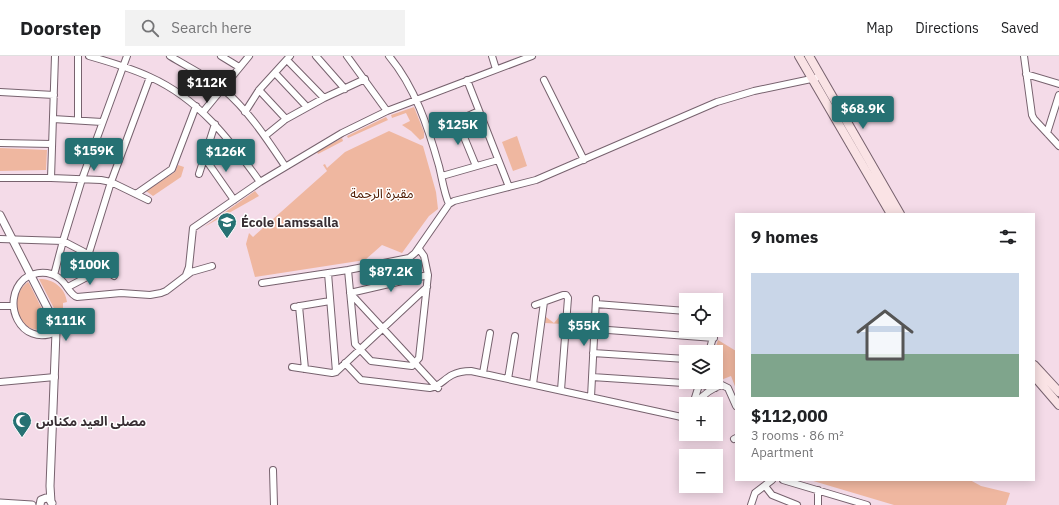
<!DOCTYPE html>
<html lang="en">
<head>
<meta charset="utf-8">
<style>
	body { margin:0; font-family:"IBM Plex Sans","Noto Sans Arabic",sans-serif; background:#f2f2f2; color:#202124; height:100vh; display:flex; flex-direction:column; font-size:15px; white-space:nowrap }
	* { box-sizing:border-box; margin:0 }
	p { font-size:13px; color:#757577 }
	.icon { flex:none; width:22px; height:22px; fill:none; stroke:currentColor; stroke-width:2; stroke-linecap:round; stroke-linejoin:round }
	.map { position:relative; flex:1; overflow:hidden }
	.panel { position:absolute; left:735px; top:157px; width:300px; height:268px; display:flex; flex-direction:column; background:#fff; border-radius:0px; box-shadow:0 2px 10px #0003 }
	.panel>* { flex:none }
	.tools { position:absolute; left:679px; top:237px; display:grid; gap:8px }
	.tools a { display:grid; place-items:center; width:44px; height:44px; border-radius:0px; background:#fff; box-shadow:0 2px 10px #0003; font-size:20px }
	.price { position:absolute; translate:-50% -34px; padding:0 9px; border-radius:4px; background:#267173; color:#fff; font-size:13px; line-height:26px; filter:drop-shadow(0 1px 2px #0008) }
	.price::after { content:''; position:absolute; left:50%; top:24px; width:12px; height:9px; margin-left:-6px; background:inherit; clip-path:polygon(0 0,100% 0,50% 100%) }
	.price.current { background:#222; color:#fff }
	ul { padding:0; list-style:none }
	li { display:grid; align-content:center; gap:8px; height:212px; padding:0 16px }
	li+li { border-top:1px solid #e0e0e0 }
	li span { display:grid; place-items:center; height:124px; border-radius:0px; color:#555 }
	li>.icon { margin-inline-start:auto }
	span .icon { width:72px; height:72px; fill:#fffc; stroke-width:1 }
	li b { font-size:17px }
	h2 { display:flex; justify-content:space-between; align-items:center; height:48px; padding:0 16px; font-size:17px }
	header { display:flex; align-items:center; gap:24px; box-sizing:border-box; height:56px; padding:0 20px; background:#fff; border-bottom:1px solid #e0e0e0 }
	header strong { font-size:19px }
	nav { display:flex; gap:22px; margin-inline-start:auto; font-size:14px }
	.search { width:280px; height:36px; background:#f2f2f2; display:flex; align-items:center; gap:10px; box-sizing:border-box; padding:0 14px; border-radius:0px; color:#757577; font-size:15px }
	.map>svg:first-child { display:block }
</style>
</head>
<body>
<header>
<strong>Doorstep</strong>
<div class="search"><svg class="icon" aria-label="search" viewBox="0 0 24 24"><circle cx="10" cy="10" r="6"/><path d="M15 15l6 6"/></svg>Search here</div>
<nav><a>Map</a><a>Directions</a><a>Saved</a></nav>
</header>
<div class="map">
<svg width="1059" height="449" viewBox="0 0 1059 449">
	<rect width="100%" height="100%" fill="#f4dbe8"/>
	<path fill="#efb7a0" d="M414 51 424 76V82L420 84 411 75 402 69 410 65 406 57 392 62 391 59Z
		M386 61 388 64 348 82 347 80Z
		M389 75 423 90 436 136 438 153 429 160 402 197 382 189 365 204 255 221 246 188 249 177 253 181 327 115 323 109 325 108 327 112 345 96Z
		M517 80 527 110 513 115 502 86Z
		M342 82 343 85 318 98 317 96Z
		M0 92 47 94 46 114 0 115Z
		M178 109 184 111 181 121 153 140 146 135 175 116Z
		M255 135 259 140 204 171Z
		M39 223C53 223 65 231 67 246L63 247V262L61 266Z
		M28 226 29 227 46 261 49 273C19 281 4 244 28 226Z
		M546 261 554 267 559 261 563 262 562 268 545 267Z
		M718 284 736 295V333L731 320 716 326V296H714Z
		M810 424H970L981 430 1010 437 1006 449H894Z"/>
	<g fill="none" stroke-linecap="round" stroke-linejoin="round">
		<g stroke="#77626e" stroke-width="8">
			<path id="minor" d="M89 0C110 6 131 12 150 21 199 43 230 84 260 126
				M170 0C186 10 209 21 223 33 248 54 267 83 285 110
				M221 0 239 11
				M316 0 345 33
				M347 0 387 55
				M389 0C415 31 428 71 439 110 442 122 444 137 449 148
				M492 0 496 13
				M1024 0 1032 59 1034 63 1059 90
				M287 4 324 42
				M275 17 307 51
				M1026 18 1059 28
				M467 24 509 131
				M544 24 584 104
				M259 34 286 63
				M0 36 54 39
				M203 56 249 0
				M245 56 259 34 290 0
				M53 63 102 66
				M78 64V0
				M457 64 476 110
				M430 77 479 55
				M1047 77 1059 39
				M265 80 286 63 324 42 365 23
				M0 87 52 88
				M204 101 234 144
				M199 118 215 68
				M442 120 498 104
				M0 122H51L101 124 111 126 148 144
				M51 122 55 0
				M136 138 172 113 196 50
				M0 183 63 185 84 196 114 220
				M88 200 111 126 150 21
				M348 214 355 288 371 305 412 310 419 302 428 219 424 200 419 193
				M328 217 336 316
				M54 219 63 185 82 123 127 0
				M186 219 189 211 193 172 260 126 342 77 387 55 532 0
				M428 219 350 237 438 332
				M262 227 348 214 409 202 415 197 449 148 454 145 536 124 717 46 754 35 816 22
				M68 231 104 212
				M596 248 686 255
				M535 249 563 239H566L568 242 561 334
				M0 250H10
				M299 250 305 313
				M294 251 330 245
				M595 273 714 282
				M56 276C20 292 0 245 24 223 31 218 39 216 47 217 67 221 67 238 77 241L121 237 150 239 161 237 166 235 191 216 212 210
				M709 296 715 274
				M593 297 686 303
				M345 307 361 324 430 332C439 331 444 323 452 319 458 316 465 315 471 315L677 360 681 361 686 359
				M292 311 332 317 336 316 427 231
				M483 317 490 277
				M592 321 699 328 715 332
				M508 323 515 280
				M0 326 55 321
				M533 328 544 246
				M591 341 596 243
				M693 348 700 326
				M695 348C702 340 711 332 722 329L728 332 736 350
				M734 383 736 382
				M273 414 274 449
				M783 424 867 449
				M765 430 772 439 797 449
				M818 434V449
				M751 449 755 437 772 424"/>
		</g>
		<g stroke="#77626e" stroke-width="9">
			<path id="tertiary" d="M0 159 53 263 56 276 50 430 51 446
				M0 447 32 449
				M40 449 41 444 46 442 49 443 52 447"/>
		</g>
		<g stroke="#77626e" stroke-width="10">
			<path id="secondary" d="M799 0 891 158
				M809 0 900 158
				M1034 309 1059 336
				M1034 320 1059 349"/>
		</g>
		<use href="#minor" stroke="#fff" stroke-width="6"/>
		<use href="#tertiary" stroke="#fff" stroke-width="7"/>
		<use href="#secondary" stroke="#fae3e5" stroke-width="8"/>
	</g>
	<defs>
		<g id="school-pin" transform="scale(1)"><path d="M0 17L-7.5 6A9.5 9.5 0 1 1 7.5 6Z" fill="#267173" stroke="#fff"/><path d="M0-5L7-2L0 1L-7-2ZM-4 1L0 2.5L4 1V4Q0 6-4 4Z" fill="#fff"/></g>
		<g id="mosque-pin" transform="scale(1)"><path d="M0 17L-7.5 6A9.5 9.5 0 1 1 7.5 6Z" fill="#267173" stroke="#fff"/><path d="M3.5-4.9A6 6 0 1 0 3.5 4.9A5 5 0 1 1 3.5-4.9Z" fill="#fff"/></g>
	</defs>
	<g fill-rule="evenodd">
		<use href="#school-pin" x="227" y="166"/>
		<use href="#mosque-pin" x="22" y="365"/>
	</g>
	<g text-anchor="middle" stroke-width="3" stroke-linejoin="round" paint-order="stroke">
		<g font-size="13" fill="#501b02" stroke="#fff">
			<text x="382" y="142">مقبرة الرحمة</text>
		</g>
		<g font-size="13" font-weight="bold" fill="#382e33" stroke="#fff" text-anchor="start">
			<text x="241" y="171">École Lamssalla</text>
			<text x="36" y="370">مصلى العيد مكناس</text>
		</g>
	</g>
</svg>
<div class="tools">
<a><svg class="icon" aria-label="locate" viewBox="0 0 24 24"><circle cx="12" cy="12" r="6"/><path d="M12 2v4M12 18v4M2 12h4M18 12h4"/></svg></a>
<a><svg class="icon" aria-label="layers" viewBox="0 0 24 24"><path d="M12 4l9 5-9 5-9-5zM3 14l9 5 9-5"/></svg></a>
<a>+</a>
<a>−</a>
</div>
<b class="price current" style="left:207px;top:48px">$112K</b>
<b class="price" style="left:863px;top:74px">$68.9K</b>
<b class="price" style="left:458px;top:90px">$125K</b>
<b class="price" style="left:94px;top:116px">$159K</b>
<b class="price" style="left:226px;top:117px">$126K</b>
<b class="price" style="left:90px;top:230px">$100K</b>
<b class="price" style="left:391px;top:237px">$87.2K</b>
<b class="price" style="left:66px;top:286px">$111K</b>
<b class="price" style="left:584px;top:291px">$55K</b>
<section class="panel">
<h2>9 homes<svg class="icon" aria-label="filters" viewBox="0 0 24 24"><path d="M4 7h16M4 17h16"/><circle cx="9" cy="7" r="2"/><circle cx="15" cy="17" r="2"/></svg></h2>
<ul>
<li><span style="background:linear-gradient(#c9d6e8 65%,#7fa58c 0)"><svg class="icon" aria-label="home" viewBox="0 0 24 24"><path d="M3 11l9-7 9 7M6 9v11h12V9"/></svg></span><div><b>$112,000</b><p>3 rooms · 86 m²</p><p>Apartment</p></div></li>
</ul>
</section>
</div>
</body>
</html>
